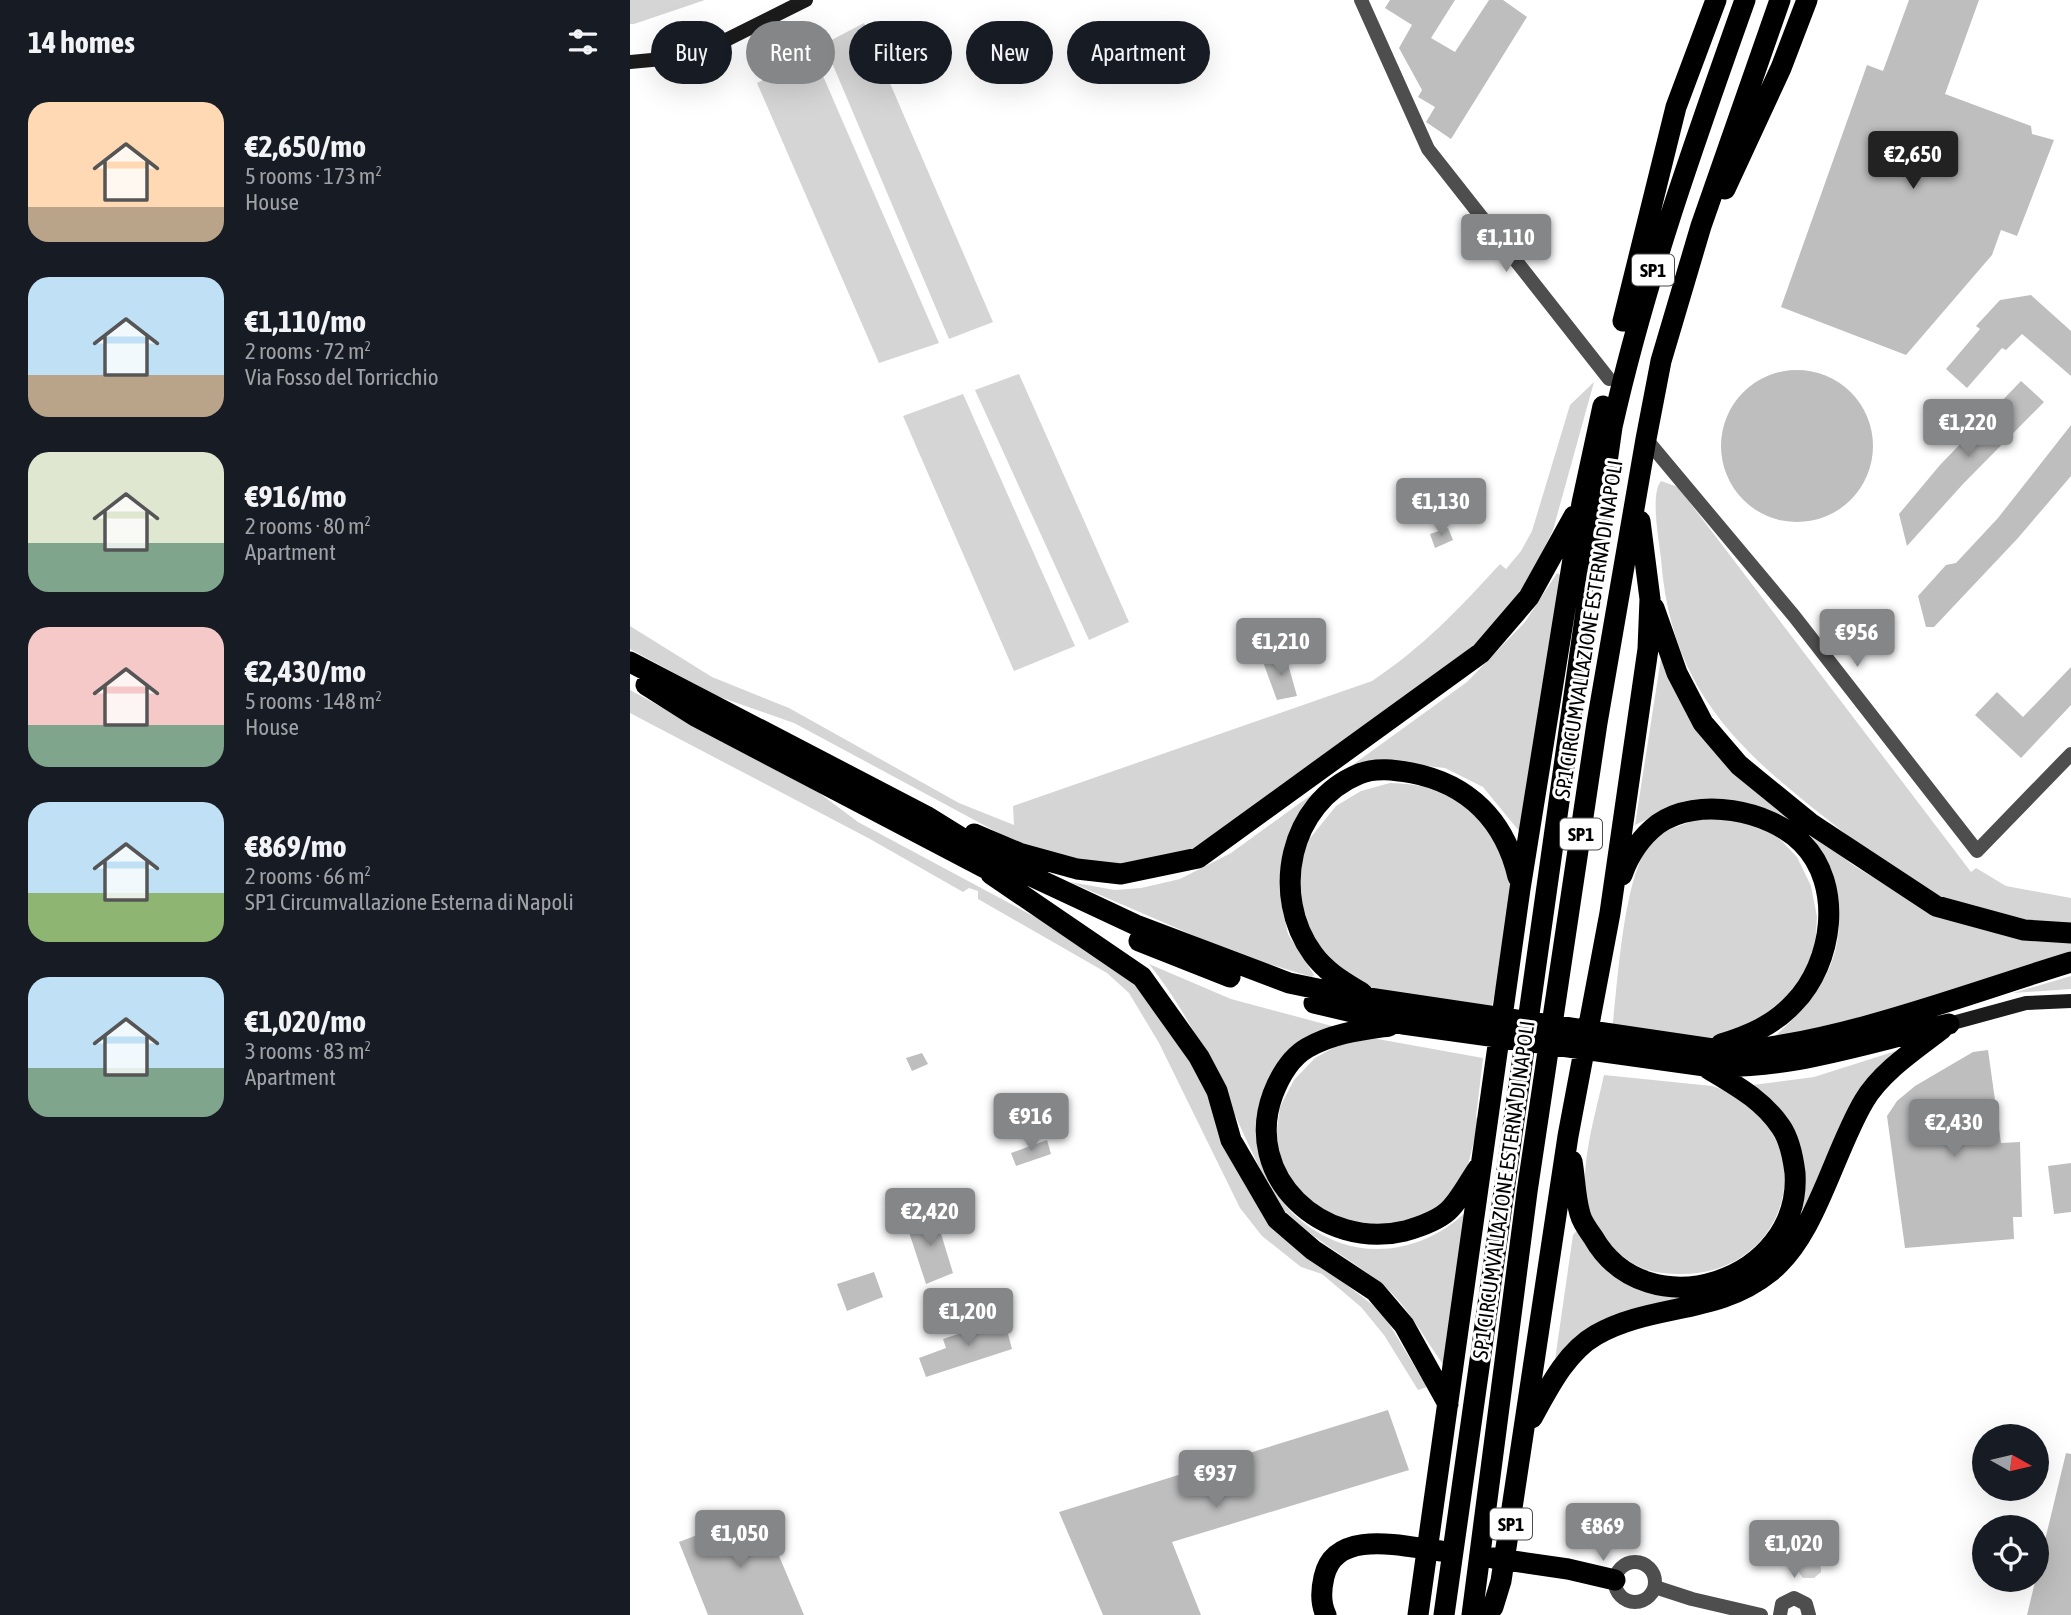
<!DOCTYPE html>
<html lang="en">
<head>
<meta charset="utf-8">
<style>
	body { margin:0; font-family:"Asap Condensed",sans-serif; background:#20242c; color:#f1f3f6; height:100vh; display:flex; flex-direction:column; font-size:26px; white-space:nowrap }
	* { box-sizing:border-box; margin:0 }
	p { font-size:23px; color:#9ea1a6 }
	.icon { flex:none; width:38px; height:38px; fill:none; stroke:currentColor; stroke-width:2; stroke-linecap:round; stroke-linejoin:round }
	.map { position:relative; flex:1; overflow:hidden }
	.sheet { display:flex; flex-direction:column; background:#171b24; width:630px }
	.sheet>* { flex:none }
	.hud { position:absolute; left:21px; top:21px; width:665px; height:63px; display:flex; gap:14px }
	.needle { width:46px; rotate:98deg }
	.controls { position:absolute; left:1342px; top:1424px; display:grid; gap:14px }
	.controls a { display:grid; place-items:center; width:77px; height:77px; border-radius:50%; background:#171b24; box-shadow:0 7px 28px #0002; font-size:35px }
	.price { position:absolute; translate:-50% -60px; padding:0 16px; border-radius:7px; background:#858687; color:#fff; font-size:23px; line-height:46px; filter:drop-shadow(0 2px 4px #0008) }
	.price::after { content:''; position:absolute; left:50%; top:42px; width:21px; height:16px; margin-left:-10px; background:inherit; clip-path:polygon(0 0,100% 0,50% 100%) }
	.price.on { background:#222; color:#fff }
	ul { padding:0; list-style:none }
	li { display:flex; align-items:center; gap:21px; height:175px; padding:0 28px }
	li span { display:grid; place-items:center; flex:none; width:196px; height:140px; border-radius:21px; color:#555 }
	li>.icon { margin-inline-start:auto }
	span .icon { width:84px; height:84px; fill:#fffc; stroke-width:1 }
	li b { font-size:30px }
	h2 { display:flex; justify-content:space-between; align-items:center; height:84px; padding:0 28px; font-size:30px }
	.chip { padding:0 24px; border-radius:32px; background:#171b24; box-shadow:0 7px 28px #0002; font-size:24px; line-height:63px }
	.chip.on { background:#858687; color:#fff }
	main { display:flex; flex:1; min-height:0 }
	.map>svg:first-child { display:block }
</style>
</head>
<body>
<main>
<section class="sheet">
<h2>14 homes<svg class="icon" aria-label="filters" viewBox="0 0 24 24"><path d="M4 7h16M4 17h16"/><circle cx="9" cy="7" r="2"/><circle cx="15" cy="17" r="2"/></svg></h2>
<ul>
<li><span style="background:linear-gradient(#ffd9b3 75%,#b9a48a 0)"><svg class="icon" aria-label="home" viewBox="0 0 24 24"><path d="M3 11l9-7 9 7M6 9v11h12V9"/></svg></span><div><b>€2,650/mo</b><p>5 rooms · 173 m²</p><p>House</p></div></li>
<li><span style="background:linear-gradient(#bfe0f5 70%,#b9a48a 0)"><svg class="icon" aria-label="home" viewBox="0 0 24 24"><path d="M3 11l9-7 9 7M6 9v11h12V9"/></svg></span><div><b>€1,110/mo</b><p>2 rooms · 72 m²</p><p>Via Fosso del Torricchio</p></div></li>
<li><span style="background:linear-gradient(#dfe7d0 65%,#7fa58c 0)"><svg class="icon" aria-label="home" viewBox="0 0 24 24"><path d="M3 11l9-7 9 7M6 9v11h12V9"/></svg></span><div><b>€916/mo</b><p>2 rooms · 80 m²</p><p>Apartment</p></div></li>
<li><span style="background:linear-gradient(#f6c9c9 70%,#7fa58c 0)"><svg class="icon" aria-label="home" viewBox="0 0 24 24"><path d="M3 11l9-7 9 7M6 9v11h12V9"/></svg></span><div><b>€2,430/mo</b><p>5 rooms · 148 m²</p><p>House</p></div></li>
<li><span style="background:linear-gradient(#bfe0f5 65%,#8fb573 0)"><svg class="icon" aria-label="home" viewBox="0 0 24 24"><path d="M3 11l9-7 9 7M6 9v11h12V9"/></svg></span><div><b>€869/mo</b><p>2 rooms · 66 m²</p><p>SP1 Circumvallazione Esterna di Napoli</p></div></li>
<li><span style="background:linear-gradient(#bfe0f5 65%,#7fa58c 0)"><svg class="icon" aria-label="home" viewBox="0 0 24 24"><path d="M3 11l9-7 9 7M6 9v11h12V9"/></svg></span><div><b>€1,020/mo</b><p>3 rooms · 83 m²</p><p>Apartment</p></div></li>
</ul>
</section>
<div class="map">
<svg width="1441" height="1615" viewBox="0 0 1441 1615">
	<rect width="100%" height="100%" fill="#fff"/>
	<path fill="#d5d5d5" d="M0 0H75L4 24H0Z
		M234 23 363 322 319 339 194 44Z
		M183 53 309 343 249 363 127 83Z
		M389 374 499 622 459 640 345 390Z
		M964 382 923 530 897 584 876 618 828 663 563 852 530 864H449L391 845 164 723 87 696 0 649V626L82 677 159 708 329 803 384 825 383 806 742 681C793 647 829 609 870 564L876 569 891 551 902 531 940 405Z
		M333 394 445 646 384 671 273 416Z
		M1031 481 1048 487 1341 872 1346 868 1376 886 1441 898V927C1393 922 1347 914 1302 894 1268 878 1237 850 1207 827 1109 751 1041 691 1031 559 1029 540 1020 494 1031 481Z
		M927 573 933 576 889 831 853 787 815 768 760 762 713 778 651 871V903L658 934 684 975 682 977 609 955 440 882 485 890 511 888 550 879 601 853 837 682 895 622Z
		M1031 658 1049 693 1178 830 1223 865 1276 898 1441 942V955L1189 1032 1148 1039 1145 1036C1182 1003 1210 969 1209 917 1209 909 1209 897 1206 890 1199 873 1164 834 1150 817L1034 811 1005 825Z
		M0 690 188 792 228 822 461 947 502 978 560 1053 612 1169 697 1270 752 1312 797 1387 788 1390 754 1335 731 1307 692 1274 671 1267 632 1236 610 1208 529 1043 499 993 477 973 348 899V891L339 888 333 892 240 839 0 713Z
		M760 783C818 784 860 806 876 865 878 873 882 882 881 891 880 929 868 974 861 1012L737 992 689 956 666 885 677 842 706 806 731 791Z
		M1071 818 1120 822 1145 834 1167 857 1181 886 1187 917 1185 949 1173 980 1140 1018 1077 1040 982 1030C988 987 993 863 1026 837 1039 828 1056 824 1071 818Z
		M519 964 601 999 702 1026 651 1069C648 1090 636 1160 640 1176 644 1195 660 1212 674 1223 725 1263 790 1255 836 1212L815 1367C796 1341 778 1306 753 1285 718 1256 677 1238 647 1202 604 1122 577 1036 519 964Z
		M1441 976V989L1383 993Z
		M742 1038 853 1058 846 1117 849 1120 836 1173 810 1207 755 1231 686 1214 651 1167 646 1137 650 1107 664 1080 685 1058 712 1043Z
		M1269 1050 1219 1109 1174 1211 1171 1209C1180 1161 1163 1114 1123 1085L1184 1077Z
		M974 1075 1082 1086C1196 1120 1169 1275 1050 1274 1026 1274 1009 1270 991 1255 973 1241 957 1214 955 1191 953 1153 966 1112 974 1075Z
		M948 1229 975 1267 1068 1295 925 1360 943 1235Z
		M1171 1532 1177 1534C1179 1549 1192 1557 1191 1572L1184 1578H1173L1162 1563 1164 1545Z"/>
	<path fill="#bebebe" d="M760 0H825L801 38 825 52 859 0H873L897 17 821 139 796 122 805 107 788 97 792 90 769 48 782 25 755 8Z
		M1279 0H1349L1315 94 1401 126 1402 134 1424 140 1387 236 1371 230 1362 255 1276 355 1151 307 1237 65 1253 71Z
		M1401 295 1441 331V376L1392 334 1376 350 1372 348 1337 388 1316 369 1350 329 1346 326 1370 300Z
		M1091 446a76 76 0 1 1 152 0a76 76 0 1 1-152 0Z
		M1391 381 1414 402 1333 484 1277 546 1269 514 1310 465Z
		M1441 425V476L1388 538 1304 627H1296L1288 596 1316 565 1326 563 1368 518Z
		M818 528 823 540 805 548 800 534Z
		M656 657 667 696 647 700 633 662Z
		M1441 667V705L1391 758 1345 715 1367 692 1393 717Z
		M1358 1050 1371 1143 1390 1142 1392 1217H1383L1384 1239 1275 1248 1257 1116 1267 1101 1285 1086 1343 1052Z
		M292 1053 298 1064 282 1071 276 1058Z
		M417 1140 421 1154 386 1166 381 1153Z
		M1441 1163V1212L1424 1214 1418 1166Z
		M305 1214 323 1273 296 1284 276 1223Z
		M244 1272 253 1297 217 1311 207 1284Z
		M374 1319 382 1349 296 1377 289 1358 316 1348 313 1339Z
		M758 1410 779 1470 542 1542 571 1615H473L429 1512Z
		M1436 1453 1441 1454V1615H1397Z
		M130 1511 174 1615H78L49 1542Z"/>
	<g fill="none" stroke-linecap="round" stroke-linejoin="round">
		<path stroke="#4e4e4e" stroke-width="14" d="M731 0 798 149 979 379
			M1016 439 1164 616 1347 851 1441 754
			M985 1582a20 20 0 1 1 40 0a20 20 0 1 1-40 0Z
			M1025 1587 1062 1599 1131 1615
			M1150 1615 1152 1604 1164 1598 1176 1604 1179 1615"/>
		<path stroke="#1b1b1b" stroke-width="14" d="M0 62 43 58 84 46 176 0
			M1319 1024 1396 1003 1441 1001"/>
		<path stroke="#000" stroke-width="21" d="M1095 189 1151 68 1177 0
			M993 321 1046 107 1086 0
			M1024 608 1047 673 1073 723 1109 765 1180 823 1306 906 1394 930 1441 933
			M0 662 296 816 367 860 506 925 659 983 712 994 1103 1052C1219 1040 1330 996 1441 962
			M16 685 65 716 376 879
			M344 834 389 853 447 869 491 874 568 858 851 653 899 597 944 516
			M361 874 512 977 569 1057 587 1091 601 1140 647 1219 683 1250 745 1291 774 1325 818 1404
			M992 875C999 855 1011 837 1028 824 1067 796 1140 810 1172 843 1214 885 1203 963 1164 1003 1144 1025 1118 1036 1091 1044
			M509 941 600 977
			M732 993C714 982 696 972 683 954 640 895 659 803 729 774 746 767 765 770 782 773 839 784 875 821 888 877
			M684 1003 773 1024 1075 1066C1158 1071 1238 1042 1319 1024
			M759 1026C731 1030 703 1033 677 1048 660 1058 650 1076 643 1094 612 1177 693 1251 775 1231 789 1227 807 1221 818 1211 830 1200 839 1181 849 1167
			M942 1161C945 1178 945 1197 950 1214 952 1222 958 1230 963 1237 1017 1332 1172 1281 1165 1173 1163 1157 1160 1140 1151 1127 1132 1099 1105 1085 1077 1068
			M902 1418C918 1389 936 1352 966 1335 1022 1303 1087 1315 1140 1272 1186 1236 1203 1153 1234 1101 1251 1072 1286 1049 1312 1029
			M863 1558 938 1569 985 1580
			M696 1615C690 1603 691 1590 694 1577 705 1527 775 1547 811 1551
			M788 1615 890 889 952 503 973 406
			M814 1615 982 427C1015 280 1065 141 1115 0
			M842 1615 897 1192 967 723 1016 439 1031 361 1071 226 1150 0
			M856 1615 863 1607 871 1581 938 1136 980 913 1018 649 1020 599 1010 521"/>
	</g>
	<g text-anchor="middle" stroke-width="6" stroke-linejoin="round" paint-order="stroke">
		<g fill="#fff" stroke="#4c4c4c" stroke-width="2">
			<rect x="1002" y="254.5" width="42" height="31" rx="5"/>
			<rect x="930" y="818.5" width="42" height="31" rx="5"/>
			<rect x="860" y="1508.5" width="42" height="31" rx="5"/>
		</g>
		<g font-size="19" font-weight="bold" fill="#000">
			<text x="1023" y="277">SP1</text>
			<text x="951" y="841">SP1</text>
			<text x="881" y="1531">SP1</text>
		</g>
		<g font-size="21" fill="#000" stroke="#fff">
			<text transform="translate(959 629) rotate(-81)" y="7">SP1 CIRCUMVALLAZIONE ESTERNA DI NAPOLI</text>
			<text transform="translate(874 1190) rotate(-82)" y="7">SP1 CIRCUMVALLAZIONE ESTERNA DI NAPOLI</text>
		</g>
	</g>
</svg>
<div class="controls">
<a><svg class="needle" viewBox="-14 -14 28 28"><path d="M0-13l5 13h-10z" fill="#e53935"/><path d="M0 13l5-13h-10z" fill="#9ea1a6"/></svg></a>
<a><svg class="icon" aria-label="locate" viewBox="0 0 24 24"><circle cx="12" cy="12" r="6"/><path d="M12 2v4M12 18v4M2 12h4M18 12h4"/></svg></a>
</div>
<b class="price on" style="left:1283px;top:191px">€2,650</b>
<b class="price" style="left:876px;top:274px">€1,110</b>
<b class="price" style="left:1338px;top:459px">€1,220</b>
<b class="price" style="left:811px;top:538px">€1,130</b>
<b class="price" style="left:1227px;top:669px">€956</b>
<b class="price" style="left:651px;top:678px">€1,210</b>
<b class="price" style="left:401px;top:1153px">€916</b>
<b class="price" style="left:1324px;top:1159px">€2,430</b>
<b class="price" style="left:300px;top:1248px">€2,420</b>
<b class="price" style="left:338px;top:1348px">€1,200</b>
<b class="price" style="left:586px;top:1510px">€937</b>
<b class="price" style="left:973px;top:1563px">€869</b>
<b class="price" style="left:110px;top:1570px">€1,050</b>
<b class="price" style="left:1164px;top:1580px">€1,020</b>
<div class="hud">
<a class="chip">Buy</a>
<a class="chip on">Rent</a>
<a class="chip">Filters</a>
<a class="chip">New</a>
<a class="chip">Apartment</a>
</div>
</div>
</main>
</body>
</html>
